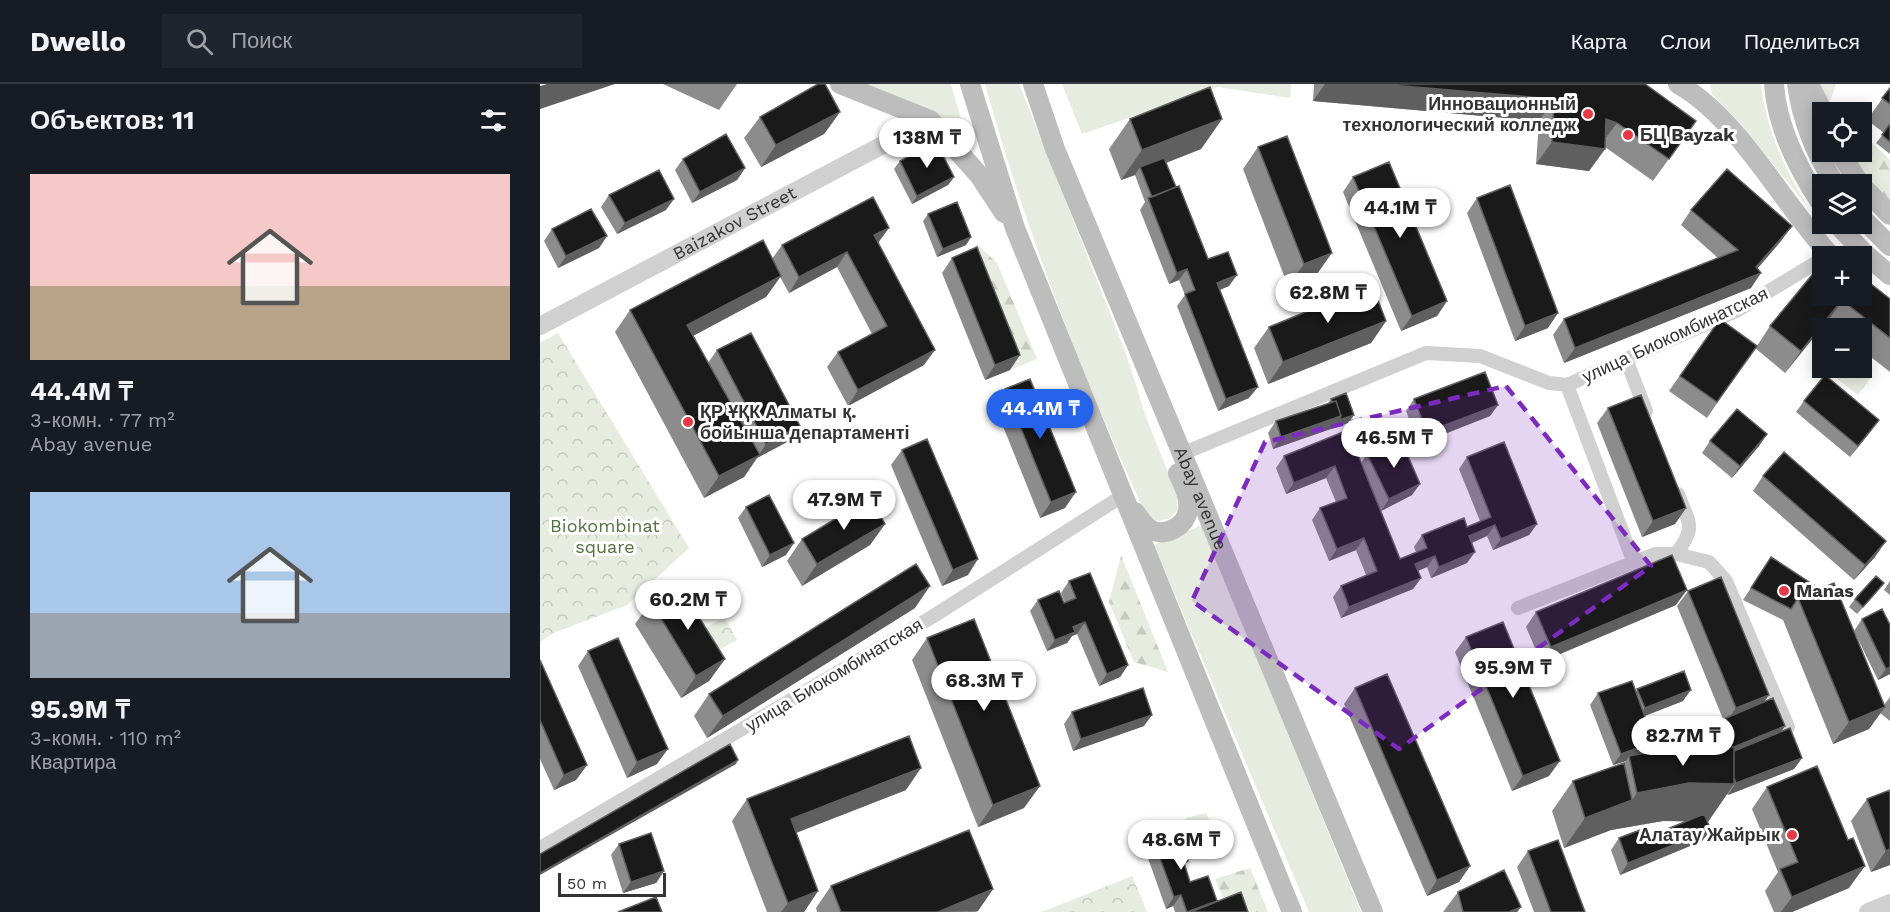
<!DOCTYPE html>
<html lang="ru">
<head>
<meta charset="utf-8">
<style>
	body { margin:0; font-family:"Work Sans",sans-serif; background:#20242c; color:#f1f3f6; height:100vh; display:flex; flex-direction:column; font-size:22px; white-space:nowrap }
	* { box-sizing:border-box; margin:0 }
	p { font-size:20px; color:#9ea1a6 }
	.icon { flex:none; width:33px; height:33px; fill:none; stroke:currentColor; stroke-width:2; stroke-linecap:round; stroke-linejoin:round }
	.map { position:relative; flex:1; overflow:hidden }
	.drawer { display:flex; flex-direction:column; background:#171b24; width:540px }
	.drawer>* { flex:none }
	.fabs { position:absolute; left:1272px; top:18px; display:grid; gap:12px }
	.fabs a { display:grid; place-items:center; width:60px; height:60px; border-radius:0px; background:#171b24; box-shadow:0 3px 15px #0003; font-size:30px }
	.scale { position:absolute; left:18px; bottom:15px; width:108px; box-sizing:border-box; padding-left:6px; border:3px solid #333; border-top:0; font-size:16px; line-height:21px; white-space:nowrap; color:#333; -webkit-text-stroke:4px #fff; paint-order:stroke }
	.price { position:absolute; translate:-50% -51px; padding:0 14px; border-radius:21px; background:#fff; color:#222; font-size:20px; line-height:39px; filter:drop-shadow(0 2px 3px #0008) }
	.price::after { content:''; position:absolute; left:50%; top:36px; width:18px; height:14px; margin-left:-9px; background:inherit; clip-path:polygon(0 0,100% 0,50% 100%) }
	.price.active { background:#2563eb; color:#fff }
	ul { padding:0; list-style:none }
	li { display:grid; align-content:center; gap:12px; height:318px; padding:0 30px }
	li span { display:grid; place-items:center; height:186px; border-radius:0px; color:#555 }
	li>.icon { margin-inline-start:auto }
	span .icon { width:108px; height:108px; fill:#fffc; stroke-width:1 }
	li b { font-size:26px }
	h2 { display:flex; justify-content:space-between; align-items:center; height:72px; padding:0 30px; font-size:26px }
	header { display:flex; align-items:center; gap:36px; box-sizing:border-box; height:84px; padding:0 30px; background:#171b24; border-bottom:2px solid #363941 }
	header strong { font-size:28px }
	nav { display:flex; gap:33px; margin-inline-start:auto; font-size:21px }
	.search { width:420px; height:54px; background:#20242c; display:flex; align-items:center; gap:15px; box-sizing:border-box; padding:0 21px; border-radius:0px; color:#9ea1a6; font-size:22px }
	main { display:flex; flex:1; min-height:0 }
	.map>svg:first-child { display:block }
</style>
</head>
<body>
<header>
<strong>Dwello</strong>
<div class="search"><svg class="icon" aria-label="search" viewBox="0 0 24 24"><circle cx="10" cy="10" r="6"/><path d="M15 15l6 6"/></svg>Поиск</div>
<nav><a>Карта</a><a>Слои</a><a>Поделиться</a></nav>
</header>
<main>
<section class="drawer">
<h2>Объектов: 11<svg class="icon" aria-label="filters" viewBox="0 0 24 24"><path d="M4 7h16M4 17h16"/><circle cx="9" cy="7" r="2"/><circle cx="15" cy="17" r="2"/></svg></h2>
<ul>
<li><span style="background:linear-gradient(#f6c9c9 60%,#b9a48a 0)"><svg class="icon" aria-label="home" viewBox="0 0 24 24"><path d="M3 11l9-7 9 7M6 9v11h12V9"/></svg></span><div><b>44.4M ₸</b><p>3-комн. · 77 m²</p><p>Abay avenue</p></div></li>
<li><span style="background:linear-gradient(#a9c7e8 65%,#9aa5b1 0)"><svg class="icon" aria-label="home" viewBox="0 0 24 24"><path d="M3 11l9-7 9 7M6 9v11h12V9"/></svg></span><div><b>95.9M ₸</b><p>3-комн. · 110 m²</p><p>Квартира</p></div></li>
</ul>
</section>
<div class="map">
<svg width="1350" height="828" viewBox="0 0 1350 828">
	<defs>
		<pattern id="forest-firs" width="22" height="20" patternUnits="userSpaceOnUse" patternTransform="scale(1.5)"><rect width="22" height="20" fill="#e6ecdf"/><path d="M5 1l3.5 6h-7zM16 11l3.5 6h-7z" fill="#c6cbc0"/></pattern>
		<pattern id="park-crowns" width="20" height="18" patternUnits="userSpaceOnUse" patternTransform="scale(1.5)"><rect width="20" height="18" fill="#e6ecdf"/><path d="M2 6a3 3 0 1 1 6 0M12 15a3 3 0 1 1 6 0" fill="none" stroke="#c6cbc0"/></pattern>
	</defs>
	<rect width="100%" height="100%" fill="#fff"/>
	<path fill="#e6ecdf" d="M324 0H411L429 63 396 33Z
		M445 0H479L585 267 607 336 637 411V427L629 435 615 437 606 431C542 291 486 148 445 0Z
		M522 0H751L750 14 678 3 542 50Z
		M1170 0H1221C1226 45 1244 84 1268 123L1200 39 1172 10Z
		M1278 0H1296L1288 23Z
		M662 441 821 828H769L614 461Z
		M666 729 682 765 661 772 646 734Z"/>
	<path fill="url(#forest-firs)" d="M1322 49 1350 76V118L1306 69 1322 68Z
		M437 160 457 179 497 275 470 286 426 179Z
		M581 471 628 588 594 578 569 518Z
		M710 784 728 828H689L675 795Z"/>
	<path fill="url(#park-crowns)" d="M18 249 149 464 87 521 14 549 0 558V259Z
		M1282 280V284H1321L1332 292 1318 311 1281 282Z
		M184 533 197 556 177 567 164 545Z
		M592 792 607 828H502Z"/>
	<g fill="none" stroke-linecap="round" stroke-linejoin="round">
		<path stroke="#d0d0d0" stroke-width="14" d="M1086 275 1106 327
			M1027 301 1094 479
			M644 369 886 269 940 272 1009 299 1027 301 1198 226 1282 175
			M1136 470C1157 442 1149 440 1138 410
			M978 524 1115 470H1136L1169 478 1186 497 1248 643
			M0 764 392 533 584 411"/>
		<g stroke="#d0d0d0" stroke-width="18">
			<path id="s1" d="M0 242 390 36"/>
			<path d="M1328 828 1350 819"/>
		</g>
		<g stroke="#bdbdbd" stroke-width="20">
			<path d="M300 0 390 36 439 91 464 129"/>
			<path d="M430 0 475 144 752 828"/>
			<path id="s2" d="M493 0 515 65 833 828"/>
			<path d="M1138 0C1199 34 1243 121 1291 172"/>
			<path d="M1234 0C1237 44 1258 85 1282 121"/>
			<path d="M1257 0C1262 38 1275 69 1295 100"/>
			<path d="M1269 0 1283 28"/>
			<path d="M1299 68 1320 100"/>
			<path d="M1322 102 1350 131"/>
			<path d="M1322 134 1350 162"/>
			<path d="M1297 140 1325 170 1350 191"/>
			<path d="M595 428C600 435 604 442 611 446 626 453 646 442 648 426 650 413 643 400 638 389"/>
		</g>
	</g>
	<path fill="#8c8c8c" d="M123 0H197L179 26Z
		M774 0H1105L1156 37 1113 97 1065 63V65L1049 87 996 80 999 37 773 17Z
		M1350 4V70L1336 59 1344 49 1327 36Z
		M300 28 284 50 221 83 204 54 220 33Z
		M590 35H682L661 65 626 79 636 103 668 175 689 202 680 206 709 314 678 327 637 222 645 211 639 196 629 200 600 126 605 118 595 91 581 96 569 65Z
		M718 63 777 190 748 202 703 85Z
		M143 75 205 84 197 96 152 119 135 86Z
		M360 77 414 93 408 101 372 120 354 85Z
		M813 93 907 217 897 232 861 247 803 108Z
		M69 111 126 126 77 150 61 123Z
		M937 114 1008 244 975 257 927 129Z
		M1151 126 1241 157 1218 184 1211 204 1024 279 1013 251 1024 235 1178 174 1141 141Z
		M388 130 431 153 426 161 397 173 383 137Z
		M12 145 67 152 59 164 18 184 4 157Z
		M338 159 384 281 308 322 287 283 298 268 332 250 297 183 249 209 240 193 226 213 153 252 168 279 177 266 249 357 217 374 204 393 164 414 75 248 90 226 232 175 242 161Z
		M412 174 470 286 445 296 402 189Z
		M1282 212 1350 215V288L1322 266V244H1295L1286 238 1245 289 1215 264 1167 334 1129 307 1180 235 1217 262 1230 242Z
		M846 237 831 259 728 300 714 264 729 243Z
		M465 305 525 424 500 434 454 320Z
		M791 315 814 331 808 339 733 365 728 349 736 337 788 319Z
		M874 315 958 321 950 332 879 360 866 327Z
		M1264 317 1339 336 1310 373 1256 328Z
		M1068 324 1146 424 1135 440 1102 453 1057 339Z
		M1227 350 1219 362 1192 394 1162 369 1170 357Z
		M362 366 428 491 402 502 351 381Z
		M827 370 872 411 841 427 860 475 876 468 874 463 882 451 927 443 940 437 919 385 927 373 997 440 989 451 953 466 947 452 932 459 927 479 891 494 887 483 878 487 881 494 873 505 801 534 793 513 801 502 826 491 816 466 789 477 772 436 780 424 796 418 786 394 746 410 736 384 744 372 821 379Z
		M1223 392 1335 473 1314 496 1213 407Z
		M206 423 246 471 222 483 198 434Z
		M345 440 330 461 262 502 247 477 262 455Z
		M1231 473 1344 621 1350 613V637L1340 629 1329 645 1293 660 1243 536 1203 516Z
		M529 497 588 581 580 593 559 602 537 550 532 552 527 559 507 567 490 527 498 516 525 519 521 509Z
		M1350 497V511L1344 506Z
		M1148 507 1229 611 1224 618 1245 642 1240 649 1262 674 1254 685 1188 711 1187 710 1167 738 1171 746 1162 757 1080 791 1071 766 1079 754 1103 755 1146 737H1123L1071 746 1024 764 1012 727 1033 697 1084 679 1086 677 1073 681 1050 621 1058 609 1096 608 1097 605 1143 617 1104 632 1114 658 1106 669 1177 663 1171 648 1179 637 1183 635 1137 522Z
		M1338 507 1317 530 1309 523 1315 515Z
		M111 518 185 575 169 597 141 614 95 540Z
		M1136 521 1001 578 986 543 996 528Z
		M375 524 167 654 154 632 169 610Z
		M1322 535 1350 590 1338 596 1314 547Z
		M926 553 1009 692 972 707 915 568Z
		M387 554 484 724 438 743 372 576Z
		M48 567 117 680 87 694 38 582Z
		M0 576 47 681 36 696 14 706 0 675Z
		M815 604 930 782 919 798 887 812 804 620Z
		M532 628 604 642 533 667 524 640Z
		M1227 703 1309 804 1252 828H1234L1225 807 1238 788 1212 725Z
		M366 706 256 749 278 807 264 828H227L192 737 207 715Z
		M1350 706V781L1331 788 1311 737 1327 715Z
		M611 749 645 782 650 798 677 817 708 828H635L633 822 626 825 603 760Z
		M79 760 124 787 116 799 83 809 71 771Z
		M988 767 1045 828H994L977 783Z
		M291 802 453 805 438 827 436 828H277L276 824Z
		M918 808 981 823 977 828H903Z"/>
	<path fill="#5f5f5f" d="M7 0H75L0 25V2Z
		M785 0H840L1014 15 999 37 773 17Z
		M300 28 284 50 221 83 236 61Z
		M682 35 661 65 602 88 600 83 595 91 581 96 602 66Z
		M1066 35 1077 39 1061 60Z
		M1012 58 1065 65 1049 87 996 80Z
		M205 84 197 96 152 119 160 108Z
		M414 93 408 101 372 120 377 112Z
		M134 115 126 126 77 150 85 139Z
		M1252 142 1241 157 1210 193 1221 189 1211 204 1024 279 1035 264 1216 183Z
		M349 144 338 159 334 151Z
		M67 152 59 164 18 184 26 172Z
		M431 153 426 161 397 173 403 165Z
		M307 168 297 183 249 209 259 193Z
		M792 169 777 190 748 202 764 180Z
		M647 185 639 196 629 200 637 189Z
		M697 191 689 202 669 210 677 199Z
		M241 192 226 213 132 263 147 241Z
		M1302 216 1286 238 1245 289 1261 267Z
		M907 217 897 232 861 247 872 232Z
		M1018 229 1008 244 975 257 985 242Z
		M846 237 831 259 728 300 743 278Z
		M395 266 384 281 308 322 318 306Z
		M480 271 470 286 445 296 455 281Z
		M718 303 709 314 678 327 686 315Z
		M958 321 950 332 879 360 887 348Z
		M814 331 808 339 733 365 741 353 801 332Z
		M1339 336 1331 347 1310 373 1318 362Z
		M260 342 249 357 217 374 204 393 164 414 179 392 218 372 226 360Z
		M1227 350 1219 362 1192 394 1200 382Z
		M795 382 786 394 746 410 754 399Z
		M880 400 872 411 841 427 849 415Z
		M536 408 525 424 500 434 511 418Z
		M1146 424 1135 440 1102 453 1113 437Z
		M345 440 330 461 262 502 277 480Z
		M997 440 989 451 953 466 961 455Z
		M955 441 947 452 921 463 929 452Z
		M824 454 816 466 789 477 797 465Z
		M1346 457 1335 473 1314 496 1325 481Z
		M254 459 246 471 222 483 230 471Z
		M935 468 927 479 891 494 899 483Z
		M895 472 887 483 867 491 875 480Z
		M438 475 428 491 402 502 413 486Z
		M881 494 873 505 801 534 809 523Z
		M390 502 375 524 167 654 183 632Z
		M1147 506 1136 521 1001 578 1011 563Z
		M545 538 537 550 532 552 527 559 507 567 515 556 533 543Z
		M185 575 169 597 141 614 156 592Z
		M588 581 580 593 559 602 567 590Z
		M1350 583V590L1338 596 1346 585Z
		M1151 606 1143 617 1097 635 1105 624Z
		M1229 611 1218 626 1185 640 1196 624Z
		M1345 623 1329 645 1293 660 1309 638Z
		M612 631 604 642 533 667 541 655Z
		M1245 642 1237 653 1186 674 1191 664Z
		M1114 658 1106 669 1089 672 1086 677 1073 681 1081 670Z
		M128 665 117 680 87 694 97 678Z
		M1262 674 1254 685 1188 711 1196 699Z
		M198 676 196 680 0 791V789Z
		M1020 677 1009 692 972 707 983 692Z
		M47 681 36 696 14 706 24 691Z
		M381 684 366 706 235 757 251 735Z
		M1149 699 1194 700 1168 738 1123 737 1071 746 1097 709Z
		M500 702 484 724 438 743 453 721Z
		M1092 716 1071 746 1024 764 1045 734Z
		M1171 746 1162 757 1080 791 1088 779Z
		M1350 765V781L1331 788 1346 767Z
		M930 782 919 798 887 812 897 796Z
		M1325 782 1309 804 1252 828H1241L1252 813Z
		M124 787 116 799 83 809 91 798Z
		M453 805 438 827 398 828Z
		M278 807 264 828H241L248 819Z
		M641 811 633 822 626 825 634 813Z
		M981 823 977 828H969Z"/>
	<path fill="#1a1a1a" stroke="#5f5f5f" stroke-width="1.5" d="M278 0H285L300 28 236 61 220 33Z
		M840 0H1105L1156 37 1129 75 1077 39 1066 35 1065 65 1012 58 1014 15Z
		M670 3 682 35 602 66 590 35Z
		M1350 4V20L1342 14Z
		M1349 41 1350 42V58L1342 51Z
		M186 50 205 84 160 108 143 75Z
		M747 52 792 169 764 180 718 63Z
		M396 58 414 93 377 112 360 77Z
		M624 74 636 103 612 113 600 83Z
		M849 78 907 217 872 232 813 93Z
		M1187 85 1252 142 1216 183 1221 189 1035 264 1024 235 1198 166 1151 126Z
		M119 86 134 115 85 139 69 111Z
		M970 101 1018 229 985 242 937 114Z
		M639 102 668 175 688 168 697 191 677 199 718 303 686 315 645 210 655 206 647 185 637 189 608 114Z
		M333 113 349 144 334 151 395 266 318 306 298 268 347 242 307 168 259 193 242 161Z
		M417 118 431 153 403 165 388 130Z
		M51 125 67 152 26 172 12 145Z
		M223 156 241 192 147 241 220 371 179 392 90 226Z
		M437 163 480 271 455 281 412 174Z
		M1272 191 1282 200V212H1296L1302 216 1261 267 1230 242Z
		M1322 193 1350 215V254L1302 216 1305 212H1322Z
		M832 201 846 237 743 278 729 243Z
		M1296 212H1305L1289 234 1302 216Z
		M1180 235 1217 262 1177 318 1140 292Z
		M211 249 260 342 226 360 177 266Z
		M945 288 958 321 887 348 874 315Z
		M1285 291 1339 336 1318 362 1264 317Z
		M490 295 536 408 511 418 465 305Z
		M806 309 814 331 799 336 801 332 796 317 792 318 791 315Z
		M1101 311 1146 424 1113 437 1068 324Z
		M796 317 801 332 741 353 736 337Z
		M1197 325 1227 350 1200 382 1170 357Z
		M808 346 860 475 887 464 882 451 924 434 927 443 951 433 927 373 964 358 997 440 961 455 955 441 929 452 935 468 899 483 895 472 875 480 881 494 809 523 801 502 837 487 824 454 797 465 780 424 807 414 795 382 754 399 744 372Z
		M860 354 880 400 849 415 827 370Z
		M387 355 438 475 413 486 362 366Z
		M1244 368 1346 457 1325 481 1223 392Z
		M229 411 254 459 230 471 206 423Z
		M330 414 345 440 277 480 262 455Z
		M1132 471 1147 506 1011 563 996 528Z
		M1231 473 1280 505 1258 514 1251 525 1211 504Z
		M376 480 390 502 183 632 169 610Z
		M550 489 588 581 567 590 545 538 533 543 535 548 515 556 498 516 519 507 524 519 536 514 529 497Z
		M1336 492 1344 499 1323 523 1315 515Z
		M1181 493 1229 611 1196 624 1148 507Z
		M1294 499 1345 623 1309 638 1258 514Z
		M139 501 185 575 156 592 111 518Z
		M1342 525 1350 541V583L1346 585 1322 535Z
		M434 535 500 702 453 721 387 554Z
		M963 538 1020 677 983 692 926 553Z
		M78 554 128 665 97 678 48 567Z
		M0 576 47 681 24 691 0 636Z
		M1144 587 1151 606 1105 624 1097 605Z
		M847 590 930 782 897 796 815 604Z
		M1092 597 1114 658 1081 670 1058 609Z
		M603 604 612 631 541 655 532 628Z
		M1233 614 1245 642 1194 663H1190L1179 637Z
		M1250 644 1262 674 1196 699 1194 694V667Z
		M369 652 381 684 251 735 278 807 248 819 207 715Z
		M190 660 198 676 0 789V770Z
		M1147 662 1194 663V700L1149 699 1097 709 1089 672Z
		M1084 679 1092 716 1045 734 1033 697Z
		M1277 682 1308 756 1313 754 1325 782 1252 813 1240 785 1258 778 1227 703Z
		M1350 706V765L1346 767 1327 715Z
		M1164 730 1171 746 1088 779 1079 754 1100 746 1103 755Z
		M635 740 648 777 644 779 650 798 668 792 677 817 647 828 641 811 634 813 611 749Z
		M429 746 453 805 398 828H301L291 802Z
		M111 749 124 787 91 798 79 760Z
		M1018 756 1045 828H1011L988 767Z
		M964 786 981 823 969 828H923L918 808Z
		M701 808 708 828H651Z
		M116 813 122 828H78Z"/>
	<path fill="#7b2cbf" fill-opacity="0.2" stroke="#7b2cbf" stroke-width="4.5" stroke-dasharray="12 8" stroke-linejoin="round" d="M966 302 1111 482 859 665 652 517 725 358Z"/>
	<g fill="#e63946" stroke="#fff" stroke-width="2">
		<circle cx="1048" cy="30" r="6"/>
		<circle cx="1088" cy="51" r="6"/>
		<circle cx="148" cy="338" r="6"/>
		<circle cx="1244" cy="507" r="6"/>
		<circle cx="1252" cy="751" r="6"/>
	</g>
	<g text-anchor="middle" stroke-width="6" stroke-linejoin="round" paint-order="stroke">
		<g font-size="18" font-weight="bold" fill="#333" stroke="#fff" text-anchor="start">
			<text x="1036" y="26" text-anchor="end">Инновационный<tspan x="1036" dy="21">технологический колледж</tspan></text>
			<text x="1100" y="57">БЦ Bayzak</text>
			<text x="160" y="334">ҚР ҰҚК Алматы қ.<tspan x="160" dy="21">бойынша департаменті</tspan></text>
			<text x="1256" y="513">Manas</text>
			<text x="1240" y="757" text-anchor="end">Алатау Жайрык</text>
		</g>
		<g font-size="18" fill="#333" stroke="#fff">
			<text dy="6" stroke="none"><textPath href="#s1" startOffset="220">Baizakov Street</textPath></text>
			<text transform="translate(1135 251) rotate(-25)" y="6">улица Биокомбинатская</text>
			<text dy="6" stroke="none"><textPath href="#s2" startOffset="447">Abay avenue</textPath></text>
			<text transform="translate(294 591) rotate(-31)" y="6">улица Биокомбинатская</text>
		</g>
		<g font-size="18" fill="#56703f" stroke="#fff">
			<text x="65" y="448">Biokombinat<tspan x="65" dy="21">square</tspan></text>
		</g>
	</g>
</svg>
<div class="fabs">
<a><svg class="icon" aria-label="locate" viewBox="0 0 24 24"><circle cx="12" cy="12" r="6"/><path d="M12 2v4M12 18v4M2 12h4M18 12h4"/></svg></a>
<a><svg class="icon" aria-label="layers" viewBox="0 0 24 24"><path d="M12 4l9 5-9 5-9-5zM3 14l9 5 9-5"/></svg></a>
<a>+</a>
<a>−</a>
</div>
<div class="scale">50 m</div>
<b class="price" style="left:387px;top:85px">138M ₸</b>
<b class="price" style="left:860px;top:155px">44.1M ₸</b>
<b class="price" style="left:788px;top:240px">62.8M ₸</b>
<b class="price active" style="left:500px;top:356px">44.4M ₸</b>
<b class="price" style="left:854px;top:385px">46.5M ₸</b>
<b class="price" style="left:304px;top:447px">47.9M ₸</b>
<b class="price" style="left:148px;top:547px">60.2M ₸</b>
<b class="price" style="left:973px;top:615px">95.9M ₸</b>
<b class="price" style="left:444px;top:628px">68.3M ₸</b>
<b class="price" style="left:1143px;top:683px">82.7M ₸</b>
<b class="price" style="left:641px;top:787px">48.6M ₸</b>
</div>
</main>
</body>
</html>
